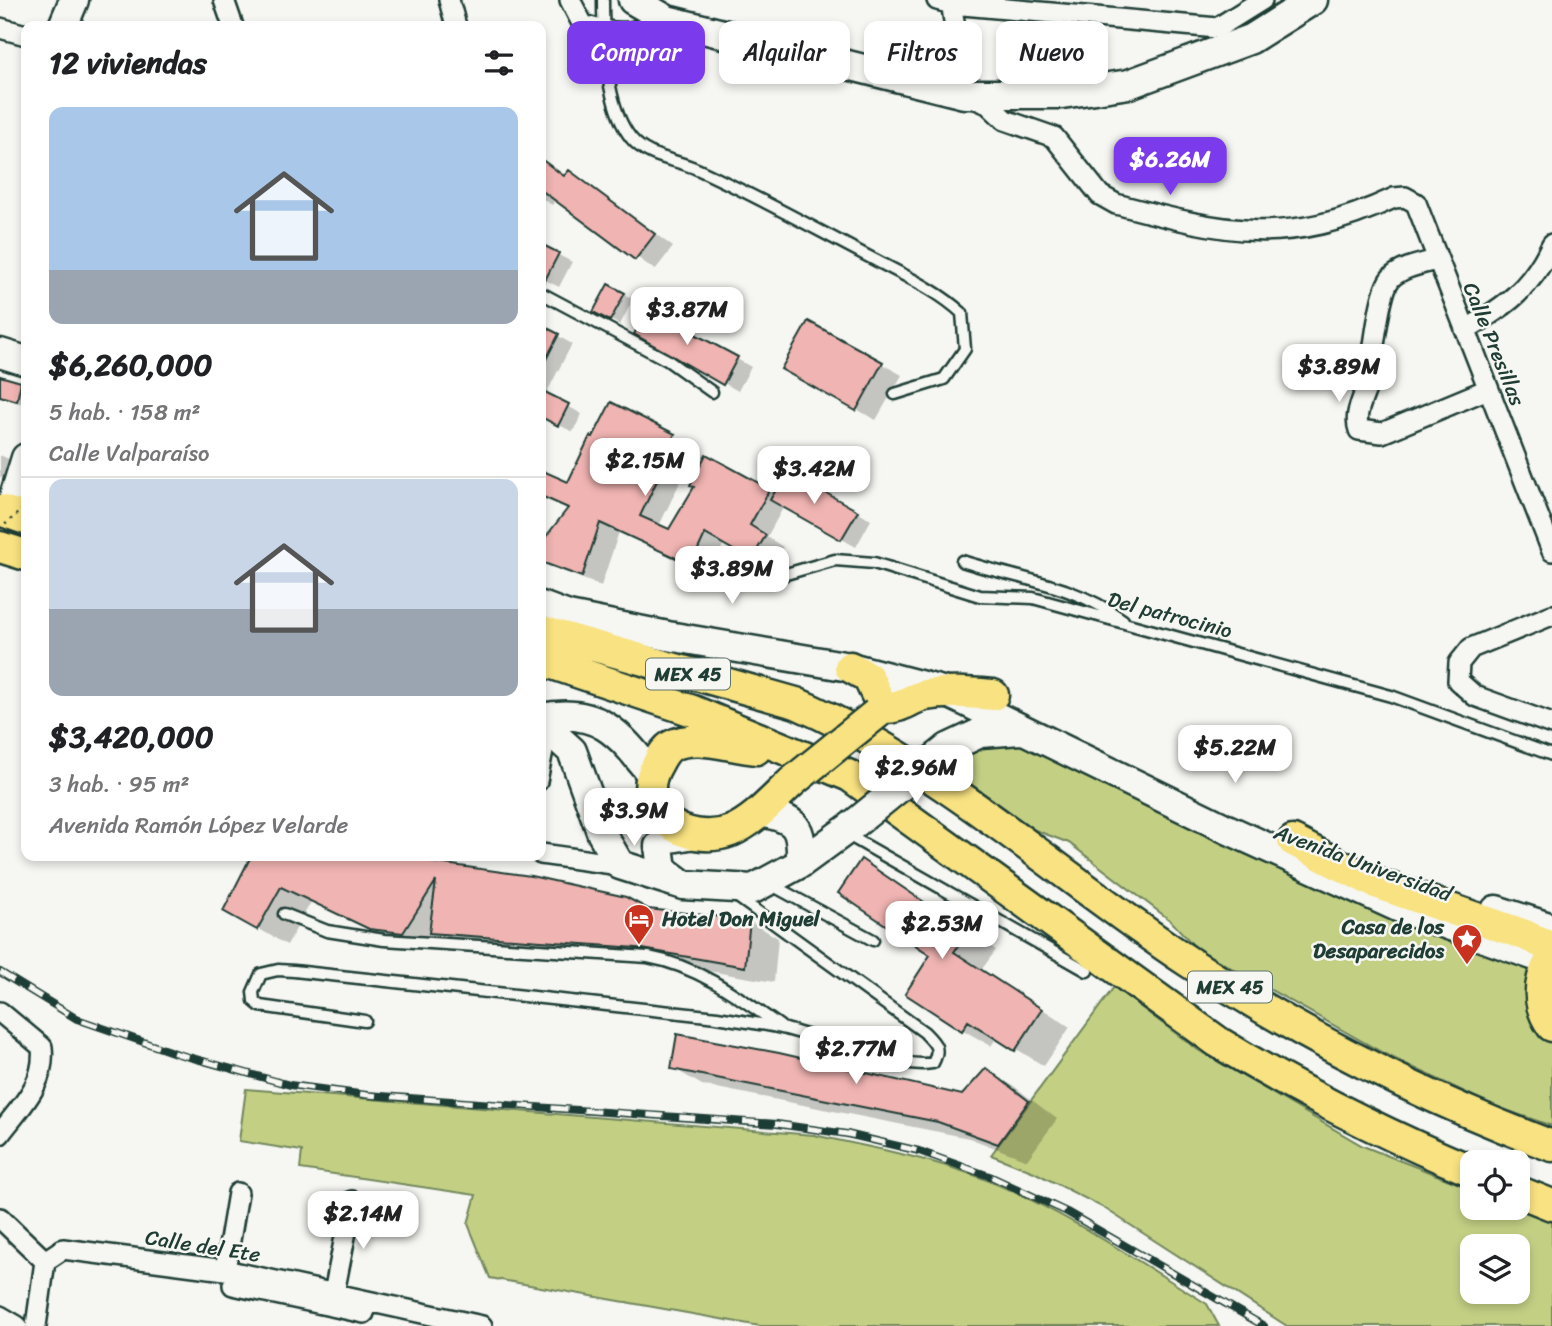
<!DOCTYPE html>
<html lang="es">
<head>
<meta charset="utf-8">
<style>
	body { margin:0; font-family:Sriracha,sans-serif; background:#f2f2f2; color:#202124; height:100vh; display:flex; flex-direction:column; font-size:26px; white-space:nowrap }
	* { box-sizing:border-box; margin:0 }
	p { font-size:23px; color:#757577 }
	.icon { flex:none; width:38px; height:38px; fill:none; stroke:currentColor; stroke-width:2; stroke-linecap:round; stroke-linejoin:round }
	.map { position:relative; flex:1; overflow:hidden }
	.side { position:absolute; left:21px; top:21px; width:525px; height:840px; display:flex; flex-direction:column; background:#fff; border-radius:14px; box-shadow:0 4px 10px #0003 }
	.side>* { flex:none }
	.guide { position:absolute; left:567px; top:21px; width:665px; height:63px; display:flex; gap:14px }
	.buttons { position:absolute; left:1460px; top:1150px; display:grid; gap:14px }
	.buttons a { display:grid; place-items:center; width:70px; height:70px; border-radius:14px; background:#fff; box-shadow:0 4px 10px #0003; font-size:35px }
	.price { position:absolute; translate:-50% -60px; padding:0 16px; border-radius:14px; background:#fff; color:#222; font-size:23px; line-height:46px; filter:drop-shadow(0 2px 4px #0008) }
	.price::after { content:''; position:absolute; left:50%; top:42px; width:21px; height:16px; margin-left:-10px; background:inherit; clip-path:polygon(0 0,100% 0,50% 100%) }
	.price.on { background:#7c3aed; color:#fff }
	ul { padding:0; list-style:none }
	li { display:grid; align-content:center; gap:14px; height:371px; padding:0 28px }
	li+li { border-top:2px solid #e0e0e0 }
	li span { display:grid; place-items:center; height:217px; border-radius:14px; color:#555 }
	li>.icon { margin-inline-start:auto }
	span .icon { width:126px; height:126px; fill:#fffc; stroke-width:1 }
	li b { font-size:30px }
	h2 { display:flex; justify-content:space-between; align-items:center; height:84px; padding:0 28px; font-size:30px }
	.pill { padding:0 24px; border-radius:14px; background:#fff; box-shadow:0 4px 10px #0003; font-size:24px; line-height:63px }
	.pill.on { background:#7c3aed; color:#fff }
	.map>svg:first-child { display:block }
</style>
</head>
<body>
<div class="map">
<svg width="1552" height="1326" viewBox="0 0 1552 1326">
	<rect width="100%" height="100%" fill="#f6f6f2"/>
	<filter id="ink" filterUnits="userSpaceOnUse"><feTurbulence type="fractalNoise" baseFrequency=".0143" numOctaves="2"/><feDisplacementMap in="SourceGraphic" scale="14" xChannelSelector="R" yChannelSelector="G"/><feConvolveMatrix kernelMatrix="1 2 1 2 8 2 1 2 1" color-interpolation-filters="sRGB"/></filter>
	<g filter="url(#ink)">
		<path fill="#c3d084" stroke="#71865c" stroke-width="2" fill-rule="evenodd" d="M1023 739 1530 965 1529 981 1552 1040V1126L1492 1105 1385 1054 1196 948 1171 921 1069 843 1035 830 946 767 971 746Z
			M1114 987 1198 1050 1363 1146 1472 1189V1208L1517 1207 1552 1221V1326H1287L1104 1208 1034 1172 991 1155ZM1472 1246H1517V1292H1472Z
			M246 1089 814 1135C869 1147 926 1157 979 1177 1061 1209 1133 1258 1207 1304L1219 1326H760L490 1278 468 1224 476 1195 300 1169 302 1151 239 1141Z"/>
		<path fill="#0003" d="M541 158 566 177 570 172 589 184 673 247 655 270 556 199 552 205 541 198Z
			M541 246 572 262 559 287 541 278Z
			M609 286 633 299 620 325 596 312Z
			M809 324 902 375 876 420 784 369Z
			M541 326 572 344 546 394 582 414 573 432 541 416Z
			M637 334 737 359 751 367 738 391Z
			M0 377 26 387V405L0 397Z
			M674 436 692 447 677 476 682 478 659 526 670 531 696 486 707 457 776 494 788 473 871 520 856 547 784 506 767 537 783 547 770 569 724 543 710 574 619 532 601 586 541 563V546L569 509 541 496V471L569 484Z
			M0 455 15 462 12 480 0 477Z
			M252 856H413L431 864 648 911 749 921 778 938 774 982 667 964 459 949 439 937 432 948 399 944 311 902 287 945 226 910Z
			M862 862 996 950 982 969 1070 1027 1044 1066 997 1037 991 1046 963 1030 932 955Z
			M673 1068 963 1097 986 1070 1015 1087 1057 1119 1027 1160 969 1138 702 1085Z"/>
		<path fill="#f0b4b2" stroke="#1f3d34" stroke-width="2" d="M541 159 564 176 569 170 655 234 635 260 541 190Z
			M541 244 559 253 542 286H541Z
			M608 284 625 293 610 321 593 312Z
			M648 309 738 357 723 385 634 334Z
			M808 321 883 362 856 411 781 369Z
			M541 325 559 334 541 369Z
			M0 376 21 382 17 401 0 396Z
			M541 390 569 404 558 426 541 417Z
			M611 402 675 434 659 464 664 466 640 516 669 529 694 487 690 485 706 454 770 489 750 525 766 535 751 560 705 534 691 565 600 523 582 577 541 562V543L568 508 541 496V470L568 482 590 436 593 437Z
			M787 471 858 511 841 540 770 500Z
			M251 856H417L431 862 531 876 626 897 648 909 750 920 745 967 637 948 429 933 436 881 403 933 369 929 281 887 257 930 223 911Z
			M861 859 968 932 954 952 1042 1009 1015 1051 968 1021 962 1031 905 994 930 955 838 893Z
			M677 1034 779 1053 962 1095 986 1068 1029 1101 998 1144 938 1122 671 1069Z"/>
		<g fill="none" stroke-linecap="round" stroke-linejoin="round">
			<g stroke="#1f3d34" stroke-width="15">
				<path id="lane" d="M603 0C603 39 606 107 631 138 647 158 675 159 697 169 759 197 817 230 877 261 907 277 937 290 962 313L965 349 944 379 895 394
					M541 293 667 360 712 392
					M962 561C1020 580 1072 583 1123 620
					M772 578 835 560 874 563 980 596 1033 598 1391 696 1552 755
					M541 739 547 753 541 784
					M846 834 1087 971
					M770 884 873 940
					M284 914 327 931 384 940 648 957C698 966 739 997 780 1026
					M365 1021 260 1006 254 1001 253 992 261 974 278 970 294 971 717 1017C740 1021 764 1024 786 1029 820 1038 903 1070 933 1063 941 1048 935 1043 924 1032L736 896"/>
			</g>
			<g stroke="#1f3d34" stroke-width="24">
				<path id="street" d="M224 0 233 26
					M449 0 456 26
					M570 0 583 25C619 36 632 35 667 20
					M937 0 952 4 1217 28 1262 0
					M951 0 964 94 988 104 1005 120 1054 137 1100 195 1116 204C1226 233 1287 248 1394 198L1405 197 1416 203 1552 551
					M0 28 26 35
					M1436 260C1422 264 1402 267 1391 278 1377 294 1374 364 1366 389 1361 403 1354 416 1359 430L1382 433 1488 389
					M1465 330C1506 306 1531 289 1552 244
					M1552 615 1471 648 1459 663 1458 681 1475 696 1552 724
					M541 854 620 865
					M0 1012 42 1047C46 1084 21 1106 0 1134
					M0 1218 45 1261
					M225 1270 238 1193
					M233 1285 364 1313
					M334 1293 352 1201
					M0 1316 17 1326
					M36 1326 45 1261 63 1249 225 1270 482 1326"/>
			</g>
			<g stroke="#1f3d34" stroke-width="33">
				<path id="secondary" d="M633 0 667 20 964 94H1062L1129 84 1251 39 1313 0
					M63 26 74 0
					M0 353 26 361
					M9 513 26 458
					M541 606 568 616 668 636 850 667 946 692 1227 829 1400 908 1552 962
					M541 718C597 707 619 732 651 774
					M541 723 572 751 602 834 620 865 683 885 753 889 801 863 853 825
					M948 748 980 733 1020 730
					M760 812C797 819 802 826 801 863
					M682 884 662 869 659 846 665 839 689 835
					M1496 910 1552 928"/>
			</g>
			<g stroke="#1f3d34" stroke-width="35">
				<path id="primary" d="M0 510 26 519
					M0 547 26 555
					M541 631 796 703C942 766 1057 875 1189 962 1302 1036 1425 1098 1552 1146
					M541 660 693 711 850 776 1218 1042C1300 1092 1384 1134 1472 1171
					M850 667 868 677 883 708
					M876 714 883 708C900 709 909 699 925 695 948 691 970 693 993 695
					M756 749C730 747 696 733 671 746 665 750 661 757 658 763 629 811 686 848 731 831 755 821 774 798 793 781
					M1293 841 1373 882 1525 935 1552 948
					M1550 961C1538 983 1537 1005 1552 1026
					M1517 1191 1552 1205"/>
			</g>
			<use href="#lane" stroke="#f6f6f2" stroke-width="10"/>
			<use href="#street" stroke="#f6f6f2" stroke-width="19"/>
			<use href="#secondary" stroke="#f6f6f2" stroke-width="28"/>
			<use href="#primary" stroke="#f8e281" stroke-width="30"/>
			<g stroke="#1f3d34" stroke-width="8">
				<path id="rail" d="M0 972 77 1019 178 1054 290 1085 367 1095 777 1124 847 1134 919 1151 992 1177 1067 1212 1264 1326"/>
			</g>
			<use href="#rail" stroke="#f6f6f2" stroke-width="5" stroke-dasharray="16" stroke-linecap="butt"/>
			<g stroke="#1f3d34" stroke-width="33" stroke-linecap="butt">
				<path id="secondary-bridge" d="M853 825 948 748"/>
			</g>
			<g stroke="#1f3d34" stroke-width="35" stroke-linecap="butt">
				<path id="primary-bridge" d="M793 781 876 714"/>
			</g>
			<path stroke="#1f3d34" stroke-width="2.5" stroke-dasharray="2 5" stroke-linecap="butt" d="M0 529 26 506"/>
			<use href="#secondary-bridge" stroke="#f6f6f2" stroke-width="28"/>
			<use href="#primary-bridge" stroke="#f8e281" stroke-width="30"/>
		</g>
	</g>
	<defs>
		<g id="hotel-pin" transform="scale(1.575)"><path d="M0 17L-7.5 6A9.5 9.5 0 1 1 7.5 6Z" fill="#c8321e" stroke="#f6f6f2"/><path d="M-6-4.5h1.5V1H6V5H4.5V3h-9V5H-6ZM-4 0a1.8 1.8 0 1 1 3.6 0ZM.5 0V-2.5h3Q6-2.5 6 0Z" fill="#fff"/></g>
		<g id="sight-pin" transform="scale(1.575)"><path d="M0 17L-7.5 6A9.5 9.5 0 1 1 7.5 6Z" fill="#c8321e" stroke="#f6f6f2"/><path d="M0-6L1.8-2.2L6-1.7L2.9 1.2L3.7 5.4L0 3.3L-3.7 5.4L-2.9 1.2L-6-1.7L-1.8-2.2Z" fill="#fff"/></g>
	</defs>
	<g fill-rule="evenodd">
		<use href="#hotel-pin" x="639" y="919"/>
		<use href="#sight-pin" x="1467" y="939"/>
	</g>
	<g text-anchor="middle" stroke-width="5" stroke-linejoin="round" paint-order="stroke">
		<g fill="#f6f6f2" stroke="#60746d" stroke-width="2">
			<rect x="646" y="658.5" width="84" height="31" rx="5"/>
			<rect x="1188" y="971.5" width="84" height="31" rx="5"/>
		</g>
		<g font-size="19" font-weight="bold" fill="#1f3d34">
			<text x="688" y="681">MEX 45</text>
			<text x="1230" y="994">MEX 45</text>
		</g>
		<g font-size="21" fill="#1f3d34" stroke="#f6f6f2">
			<text transform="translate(1494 344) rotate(68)" y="7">Calle Presillas</text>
			<text transform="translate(1170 615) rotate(15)" y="7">Del patrocinio</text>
			<text transform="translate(1363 863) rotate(20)" y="7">Avenida Universidad</text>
			<text transform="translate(203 1246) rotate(9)" y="7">Calle del Ete</text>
		</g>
		<g font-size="21" font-weight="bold" fill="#1f3d34" stroke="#f6f6f2" text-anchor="start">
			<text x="662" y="926">Hotel Don Miguel</text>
			<text x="1444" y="934" text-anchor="end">Casa de los<tspan x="1444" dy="24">Desaparecidos</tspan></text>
		</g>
	</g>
</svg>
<div class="buttons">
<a><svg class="icon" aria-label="locate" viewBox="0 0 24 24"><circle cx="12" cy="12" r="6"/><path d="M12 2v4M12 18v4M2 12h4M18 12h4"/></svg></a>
<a><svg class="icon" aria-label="layers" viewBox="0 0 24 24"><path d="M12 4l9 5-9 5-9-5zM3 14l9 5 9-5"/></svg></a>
</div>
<b class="price on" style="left:1170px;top:197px">$6.26M</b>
<b class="price" style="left:687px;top:347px">$3.87M</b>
<b class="price" style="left:1339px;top:404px">$3.89M</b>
<b class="price" style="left:645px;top:498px">$2.15M</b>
<b class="price" style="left:814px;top:506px">$3.42M</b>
<b class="price" style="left:732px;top:606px">$3.89M</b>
<b class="price" style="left:1235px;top:785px">$5.22M</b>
<b class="price" style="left:916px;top:805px">$2.96M</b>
<b class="price" style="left:634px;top:848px">$3.9M</b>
<b class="price" style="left:942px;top:961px">$2.53M</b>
<b class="price" style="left:856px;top:1086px">$2.77M</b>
<b class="price" style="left:363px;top:1251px">$2.14M</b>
<div class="guide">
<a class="pill on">Comprar</a>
<a class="pill">Alquilar</a>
<a class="pill">Filtros</a>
<a class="pill">Nuevo</a>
</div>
<section class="side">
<h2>12 viviendas<svg class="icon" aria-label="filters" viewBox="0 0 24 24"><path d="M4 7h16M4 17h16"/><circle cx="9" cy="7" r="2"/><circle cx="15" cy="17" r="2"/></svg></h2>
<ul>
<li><span style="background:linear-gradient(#a9c7e8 75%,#9aa5b1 0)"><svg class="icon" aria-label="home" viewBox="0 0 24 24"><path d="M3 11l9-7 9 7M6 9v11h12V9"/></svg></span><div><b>$6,260,000</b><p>5 hab. · 158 m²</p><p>Calle Valparaíso</p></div></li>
<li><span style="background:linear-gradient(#c9d6e8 60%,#9aa5b1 0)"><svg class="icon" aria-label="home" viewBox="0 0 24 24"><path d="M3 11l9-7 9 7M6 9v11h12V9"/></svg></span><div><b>$3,420,000</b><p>3 hab. · 95 m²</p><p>Avenida Ramón López Velarde</p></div></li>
</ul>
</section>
</div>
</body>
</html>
